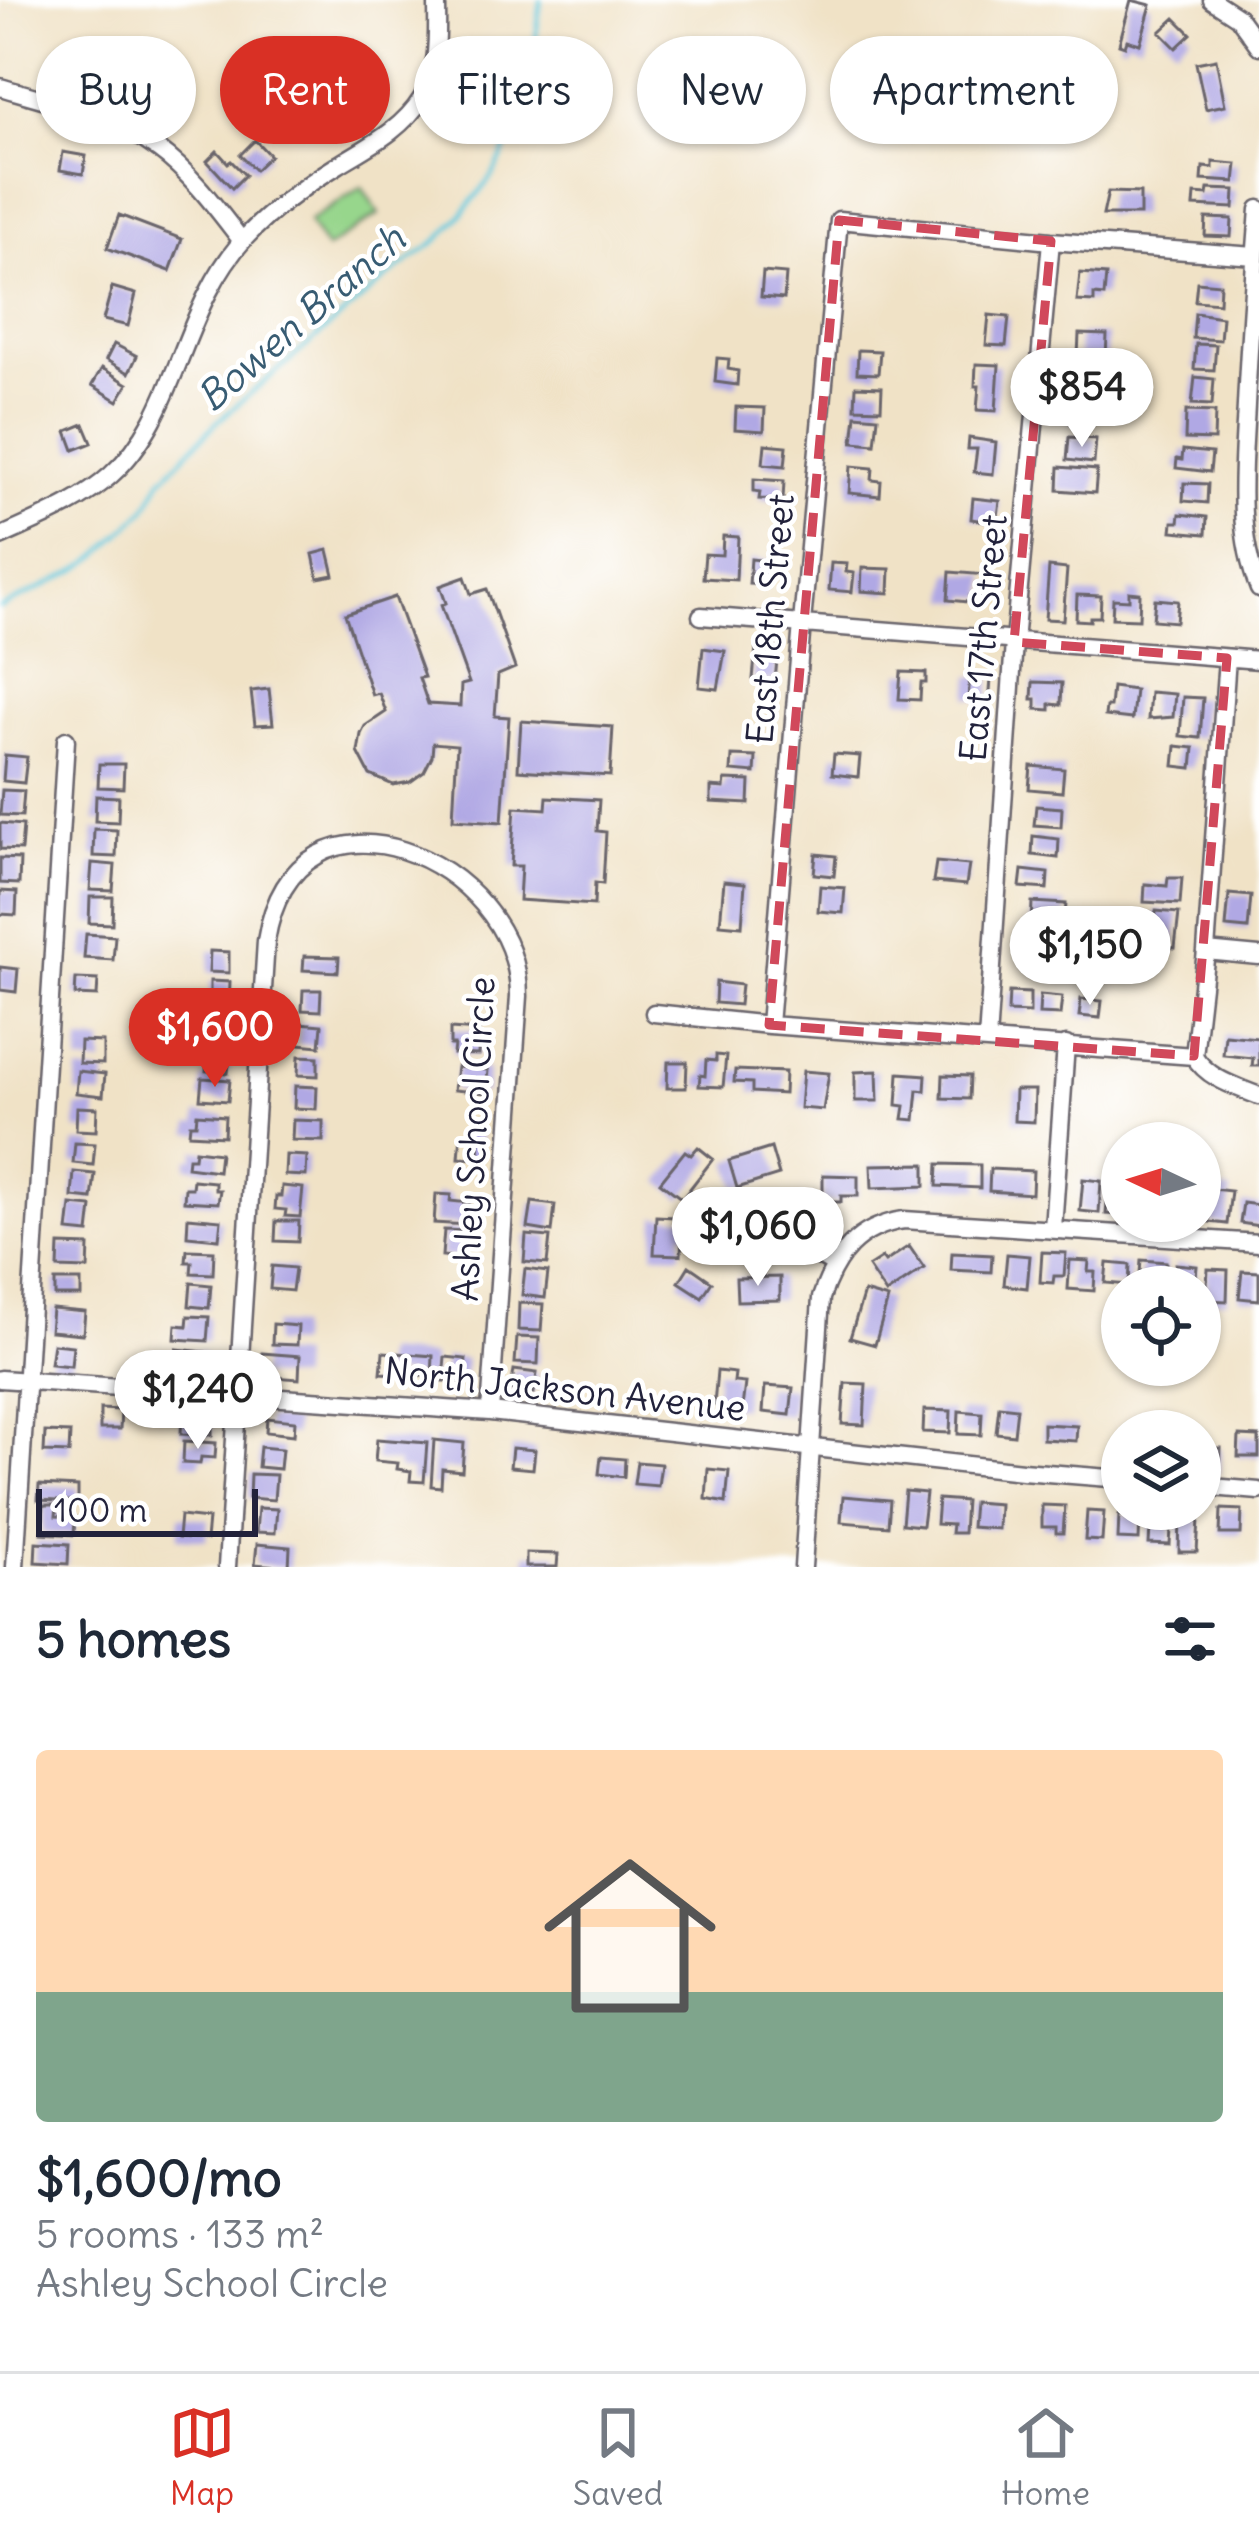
<!DOCTYPE html>
<html lang="en">
<head>
<meta charset="utf-8">
<style>
	body { margin:0; font-family:Delius,sans-serif; background:#f2f2f3; color:#1f2937; height:100vh; display:flex; flex-direction:column; font-size:45px; white-space:nowrap }
	* { box-sizing:border-box; margin:0 }
	p { font-size:39px; color:#747a83 }
	.icon { flex:none; width:66px; height:66px; fill:none; stroke:currentColor; stroke-width:2; stroke-linecap:round; stroke-linejoin:round }
	.map { position:relative; height:1567px; overflow:hidden }
	.panel { display:flex; flex-direction:column; background:#fff; flex:1 }
	.panel>* { flex:none }
	.hud { position:absolute; left:36px; top:36px; width:1188px; height:108px; display:flex; gap:24px }
	.needle { width:78px; rotate:274deg }
	.fabs { position:absolute; left:1101px; top:1122px; display:grid; gap:24px }
	.fabs a { display:grid; place-items:center; width:120px; height:120px; border-radius:50%; background:#fff; box-shadow:0 3px 9px #0004; font-size:60px }
	.scale { position:absolute; left:36px; bottom:30px; width:222px; box-sizing:border-box; padding-left:12px; border:6px solid #22223b; border-top:0; font-size:33px; line-height:42px; white-space:nowrap; color:#22223b; -webkit-text-stroke:9px #fff; paint-order:stroke }
	.price { position:absolute; translate:-50% -102px; padding:0 27px; border-radius:42px; background:#fff; color:#222; font-size:39px; line-height:78px; filter:drop-shadow(0 3px 6px #0008) }
	.price::after { content:''; position:absolute; left:50%; top:72px; width:36px; height:27px; margin-left:-18px; background:inherit; clip-path:polygon(0 0,100% 0,50% 100%) }
	.price.active { background:#d93025; color:#fff }
	ul { padding:0; list-style:none }
	li { display:grid; align-content:center; gap:24px; height:636px; padding:0 36px }
	li+li { border-top:3px solid #e0e1e3 }
	li span { display:grid; place-items:center; height:372px; border-radius:12px; color:#555 }
	li>.icon { margin-inline-start:auto }
	span .icon { width:216px; height:216px; fill:#fffc; stroke-width:1 }
	li b { font-size:51px }
	h2 { display:flex; justify-content:space-between; align-items:center; height:144px; padding:0 36px; font-size:51px }
	.pill { padding:0 42px; border-radius:54px; background:#fff; box-shadow:0 3px 9px #0004; font-size:42px; line-height:108px }
	.pill.active { background:#d93025; color:#fff }
	.dock { display:flex; justify-content:space-around; align-items:center; height:168px; border-top:3px solid #e0e1e3; background:#fff; font-size:33px; color:#747a83 }
	.dock a { display:grid; justify-items:center; gap:6px }
	.dock .active { color:#d93025 }
	.map>svg:first-child { display:block }
</style>
</head>
<body>
<div class="map">
<svg width="1259" height="1567" viewBox="0 0 1259 1567">
	<rect width="100%" height="100%" fill="#fff"/>
	<filter id="ink" filterUnits="userSpaceOnUse"><feTurbulence type="fractalNoise" baseFrequency=".00833" numOctaves="2"/><feDisplacementMap in="SourceGraphic" scale="24" xChannelSelector="R" yChannelSelector="G"/><feConvolveMatrix kernelMatrix="1 2 1 2 8 2 1 2 1" color-interpolation-filters="sRGB"/></filter>
	<filter id="wash" filterUnits="userSpaceOnUse"><feTurbulence type="fractalNoise" baseFrequency=".004" numOctaves="4" result="noise"/><feDisplacementMap in="SourceGraphic" scale="48" xChannelSelector="R" yChannelSelector="G"/><feGaussianBlur stdDeviation="2.7" result="paint"/><feColorMatrix in="noise" values="0 0 0 0 0 0 0 0 0 0 0 0 0 0 0 0 0 1.4 0 .05"/><feComposite in="paint" operator="in"/></filter>
	<g filter="url(#wash)">
		<rect width="100%" height="100%" fill="#f0e2c6"/>
		<path fill="#97d68c" stroke="#5c7c64" stroke-width="3" d="M362 187 379 214 326 249 308 222Z"/>
		<g fill="none" stroke-linecap="round" stroke-linejoin="round">
			<path stroke="#60c8dc" stroke-width="4.5" d="M0 608 79 569 98 556 145 510 161 480 218 421 389 276 439 239 458 219 493 175 515 130 531 73 541 0"/>
		</g>
		<g id="blocks">
			<path fill="#b0a8e4" d="M1131 0 1151 5 1140 44 1127 40 1125 46 1119 44Z
				M1175 18 1191 34 1176 48 1160 32Z
				M1216 59 1225 105 1206 109 1196 63Z
				M132 70 155 81 145 101 122 90Z
				M1064 75 1086 93 1051 135 1030 116Z
				M164 87 187 99 182 110 176 107 172 116 154 107Z
				M255 140 270 156 255 170 240 155Z
				M217 151 228 163 231 161 245 175 232 188 207 161Z
				M63 152 86 156 83 174 60 170Z
				M1213 162 1237 164 1235 182 1202 180 1203 167 1213 168Z
				M1208 189 1235 190 1234 208 1194 206 1195 194 1207 195Z
				M1108 192 1140 193V215H1103Z
				M119 215 182 239 170 271 107 248Z
				M1206 218 1232 219 1231 237 1205 236Z
				M763 272 786 274 784 299 761 297Z
				M1080 273 1106 275 1104 296 1094 295V302L1077 301Z
				M1197 282 1220 284 1219 303 1195 301Z
				M112 287 136 294 128 326 103 320Z
				M1195 313 1222 317 1220 340 1193 338Z
				M989 315 1009 317 1006 346 986 345Z
				M1079 334 1107 335 1106 357 1078 356Z
				M114 344 137 356 129 373 106 360Z
				M1196 344 1216 345 1214 370 1194 369Z
				M858 350 880 351 878 374 857 373Z
				M717 358 729 359 728 369 738 371 737 385 715 382Z
				M976 364 999 365 996 411 977 410 979 386H975Z
				M1072 366 1097 368 1094 395 1074 394 1076 380 1071 379Z
				M102 368 128 384 118 401 92 385Z
				M1195 377 1214 379 1212 405 1192 404Z
				M856 386 882 387 881 409 855 408Z
				M1071 403 1093 404 1092 423H1071Z
				M736 407 765 408 764 431 735 429Z
				M1186 411 1215 412 1214 440 1185 439Z
				M856 415 878 417 875 444 853 442Z
				M84 424 92 443 74 450 67 431Z
				M1069 437 1096 439 1094 463 1067 460Z
				M969 438 996 442 993 474 974 472 977 449H968Z
				M765 444 787 446 785 466 763 464Z
				M1183 450 1212 453 1210 472 1176 468 1177 459 1182 460Z
				M851 466 873 468 872 480 881 481 880 496 849 493Z
				M1059 467 1097 470 1095 493 1058 490Z
				M754 479 784 481 783 500 759 499 760 492 754 491Z
				M1184 483 1208 484 1207 503 1183 501Z
				M973 498 1000 501 998 516 992 515V522L971 519Z
				M1180 514 1207 517 1206 534 1172 531 1173 522H1179Z
				M723 536 738 537 736 580 703 578 705 554 722 555Z
				M328 550 334 575 318 578 313 554Z
				M751 559 770 561 768 585 749 584Z
				M831 563 847 564 846 572 854 573 852 592 829 590Z
				M1049 567 1067 569 1063 620 1045 619Z
				M862 568 890 569 889 593 861 591Z
				M950 572 987 575 985 597 969 596 968 602 948 600Z
				M465 577 471 594 487 589 515 668 498 675 495 716 509 717 502 822 453 819 457 745 433 743 432 756 424 772 410 782 393 785 370 775 358 752 361 734 365 726 386 712 379 693 372 695 345 614 395 597 424 677 419 678 428 704 460 706 461 685 469 683 441 605 446 603 440 586Z
				M1129 592 1140 593 1139 619 1112 618 1113 599 1129 600Z
				M1077 595 1101 596 1100 617H1090V621L1076 620Z
				M1155 599 1178 601 1176 622 1153 620Z
				M756 647 778 649 775 681 753 679Z
				M703 648 725 651 718 689 699 687Z
				M901 672 926 673V683H921L920 700 899 699Z
				M970 676 991 678 989 705 978 704 979 699 968 698Z
				M1033 682 1062 683 1061 705 1050 704V710L1036 709V699H1032Z
				M1112 687 1135 690 1132 719 1105 716 1106 707H1110Z
				M269 689 273 724 255 725 251 691Z
				M1150 692 1175 694 1173 717 1148 719Z
				M1183 697 1203 698 1200 738 1180 736Z
				M521 721 613 727 610 776 518 770Z
				M1176 746 1194 748 1192 768 1174 766Z
				M834 754 860 756 858 777 832 774Z
				M5 755 27 757 24 783 3 781Z
				M732 756 756 757 755 773 731 771Z
				M99 764H124L123 788 98 787Z
				M1031 766 1064 769 1062 792 1029 789Z
				M725 780 750 781 749 804 711 802V787L724 788Z
				M2 790 24 791 22 816 0 815Z
				M96 796 119 797 118 822 95 821Z
				M547 797 599 800 597 831 606 832 603 884 595 883 594 905 519 900 521 866H511L515 807 546 809Z
				M1036 806 1062 808 1061 827 1034 825Z
				M0 823 23 825 21 850 0 849Z
				M94 829 117 830 116 857 93 856Z
				M1033 836 1059 839 1058 858 1032 855Z
				M816 854 836 856 834 876 814 874Z
				M0 858 20 859 19 884 0 883Z
				M936 862 969 865 966 885 933 882Z
				M92 863 115 865 113 891 90 890Z
				M1022 870 1048 873 1047 889 1020 887Z
				M1168 878H1182L1180 904 1144 902 1145 884 1167 886Z
				M724 881 745 883 742 926 720 924Z
				M820 886 845 888 843 913 818 911Z
				M0 891 17 892 16 915 0 914Z
				M1229 894 1251 896 1248 929 1226 927Z
				M90 897H113L112 924 89 923Z
				M1032 902 1066 904 1065 915H1057L1056 926 1031 925Z
				M1156 911 1179 913 1175 948 1153 945Z
				M86 934 115 936 113 960 84 958Z
				M210 951 229 952V973L209 972Z
				M304 956 339 957 338 972 303 970Z
				M0 967 18 969 16 992 0 990Z
				M76 979 98 980 97 996 75 995Z
				M210 981 230 982 229 1007 210 1006Z
				M716 982 741 985 739 1005 715 1003Z
				M303 990H321L320 1011 302 1010Z
				M1009 992 1030 993V1013L1008 1012Z
				M1040 995 1062 997 1060 1015 1039 1014Z
				M1081 999 1102 1001 1100 1018 1079 1016Z
				M300 1023 322 1025 320 1046 298 1044Z
				M450 1029 479 1031 478 1055 453 1054 454 1045H450Z
				M1225 1035 1259 1038V1066H1252L1253 1058 1223 1055Z
				M80 1041 103 1042V1064L79 1063Z
				M207 1054 230 1056 228 1073 206 1071Z
				M716 1055 726 1056 723 1087 699 1086 700 1075 705 1076 706 1060 716 1061Z
				M299 1056 318 1057V1076L298 1075Z
				M668 1062H687L686 1088H667Z
				M457 1067 488 1070 486 1093 454 1090Z
				M735 1070 785 1072 784 1094 752 1092V1083L734 1082Z
				M78 1071 105 1074 103 1096 76 1093Z
				M803 1071 829 1073 823 1110 800 1108Z
				M877 1071 878 1101H855V1072Z
				M899 1073 926 1075 925 1091 918 1090 915 1120 903 1119 905 1106 897 1105Z
				M943 1075 970 1076 969 1099 942 1098Z
				M202 1078 230 1080 228 1101 200 1099Z
				M295 1086 317 1087 316 1109 294 1108Z
				M1015 1090H1035L1034 1122 1014 1121Z
				M77 1107 97 1108 96 1131 76 1130Z
				M197 1114 225 1116 224 1136 189 1134 190 1124H196Z
				M293 1120 323 1121V1141L292 1140Z
				M461 1134H480L479 1159 459 1158Z
				M75 1143 95 1144 93 1165 73 1163Z
				M698 1147 713 1159 682 1199 660 1182 685 1151 691 1155Z
				M771 1148 779 1175 737 1188 729 1161Z
				M195 1150 220 1153 218 1171 187 1167 188 1158H194Z
				M286 1155 307 1156 306 1176 285 1175Z
				M925 1164V1186L872 1188 871 1165Z
				M938 1164 980 1165V1188L937 1186Z
				M990 1169 1033 1171 1032 1194 989 1191Z
				M74 1172 95 1174 92 1199 72 1197Z
				M823 1175 858 1176V1196H841V1202H823Z
				M1083 1179 1101 1181 1099 1213 1080 1211Z
				M193 1180 215 1182V1190H220L218 1203 184 1201 185 1188H192Z
				M1109 1182 1122 1184V1215L1106 1214Z
				M282 1186 303 1188 300 1217 285 1216 286 1210 275 1209 276 1196H281Z
				M1212 1189 1231 1191 1227 1224 1209 1222Z
				M436 1194 451 1195 450 1201 469 1203 467 1225 434 1223Z
				M532 1202 555 1205 552 1232 528 1228Z
				M1243 1203 1259 1205V1226L1240 1223Z
				M71 1205 92 1207 89 1233 68 1231Z
				M656 1216 691 1218 690 1233H682L681 1255 654 1254Z
				M188 1217 221 1220 219 1239 187 1236Z
				M276 1221H299L298 1242 275 1241Z
				M444 1230 466 1231 464 1258 442 1256Z
				M526 1235 550 1237 547 1264 524 1262Z
				M59 1245 89 1246 88 1269 58 1268Z
				M909 1246 924 1268 886 1294 868 1267 882 1258 885 1262Z
				M187 1250 214 1251 213 1274 191 1273 192 1262H186Z
				M1042 1252 1066 1253 1064 1276H1054L1053 1283 1040 1282Z
				M952 1253 992 1255 991 1272 951 1270Z
				M1007 1254 1030 1256 1027 1288 1004 1285Z
				M1070 1260 1089 1261 1088 1272H1095L1094 1291 1068 1289Z
				M1141 1260 1166 1262 1164 1287H1139Z
				M1107 1263 1130 1265 1129 1285 1105 1283Z
				M1176 1264 1197 1266 1195 1287H1174Z
				M272 1266 295 1268 292 1291 270 1289Z
				M689 1266 712 1282 702 1297 679 1282Z
				M525 1269 548 1272 545 1298 522 1295Z
				M1208 1269 1228 1270 1227 1301 1206 1300Z
				M1242 1271 1259 1272V1300L1239 1298Z
				M780 1277V1300L737 1301 736 1278Z
				M55 1281H81V1296H55Z
				M191 1283 211 1285 209 1308 189 1306Z
				M864 1292 888 1299 875 1345 850 1338Z
				M519 1303 543 1304 541 1331 518 1330Z
				M52 1309 85 1312 83 1334 50 1331Z
				M188 1316 209 1317 207 1341 175 1339 176 1325 187 1326Z
				M273 1324 298 1326 297 1345 272 1344Z
				M517 1337 539 1338 538 1364 515 1363Z
				M53 1344 73 1346 71 1366 50 1364Z
				M177 1349 205 1352 204 1366 176 1363Z
				M383 1352 433 1356 432 1376 381 1373Z
				M262 1353 300 1356 299 1379 260 1376Z
				M445 1357 466 1359 464 1383 443 1381Z
				M514 1370 537 1373 534 1393 511 1390Z
				M717 1371 735 1373 734 1382 745 1383 742 1408 714 1405Z
				M845 1383 866 1384 864 1425 842 1424Z
				M765 1386 793 1388 790 1415 763 1412Z
				M999 1406 1017 1408 1014 1435 996 1433Z
				M100 1409 121 1410 120 1429H100Z
				M924 1410 951 1411 950 1433 923 1432Z
				M959 1411 982 1413 981 1435 958 1434Z
				M182 1413 212 1415V1435L181 1434Z
				M267 1418 295 1421 294 1435 266 1432Z
				M1043 1424 1077 1426 1076 1441 1043 1439Z
				M45 1432 70 1433 69 1453 44 1452Z
				M1239 1436 1259 1437V1457H1238Z
				M377 1439 427 1443 424 1482 410 1481 411 1471 397 1469 398 1463 375 1461Z
				M434 1440 464 1443 462 1471 442 1469 441 1487 431 1486Z
				M184 1441 216 1443 215 1458 201 1457 200 1464 183 1463Z
				M260 1447 282 1449 280 1469 258 1467Z
				M512 1448 535 1450 533 1469 510 1467Z
				M1203 1448H1221L1220 1474 1202 1473Z
				M601 1457 625 1459 624 1477 599 1474Z
				M637 1462 661 1464 658 1486 634 1484Z
				M708 1469 729 1471 726 1503 706 1499Z
				M250 1474 276 1475 274 1500 249 1498Z
				M39 1485 78 1487V1502L38 1500Z
				M905 1491 926 1493 922 1526 902 1524Z
				M843 1496 890 1500 888 1526 841 1522Z
				M938 1499 965 1501 963 1533H951L952 1525 936 1524Z
				M973 1502 999 1504 998 1529 971 1527Z
				M44 1505H57L56 1516 75 1517 74 1535 42 1533Z
				M1042 1505 1065 1506 1063 1533H1056V1527H1042Z
				M258 1508 277 1509 275 1533 256 1532Z
				M1221 1509 1242 1510 1241 1534H1220Z
				M1087 1511 1104 1512 1102 1541 1085 1540Z
				M1151 1512 1172 1513 1170 1545 1149 1544Z
				M1119 1515 1140 1516 1139 1540 1118 1539Z
				M180 1516 208 1519 206 1540 178 1538Z
				M1180 1519H1199L1197 1552H1179Z
				M36 1542 69 1544 68 1564 35 1562Z
				M257 1544 290 1547 289 1567 255 1564Z
				M526 1553 558 1554 557 1567H526Z"/>
		</g>
	</g>
	<g filter="url(#ink)">
		<use href="#blocks" fill-opacity="0" stroke="#6a656c" stroke-width="3"/>
		<g fill="none" stroke-linecap="round" stroke-linejoin="round">
			<g stroke="#6a656c" stroke-width="21">
				<path id="minor" d="M1212 0 1238 17 1259 46
					M0 87C55 103 112 115 159 150 192 174 217 209 242 241
					M1259 209C1254 274 1249 339 1246 405 1243 467 1235 530 1259 589
					M0 537C39 519 79 504 111 475 179 414 180 309 245 238 272 209 304 186 338 165 369 146 402 130 422 98 440 68 437 33 437 0
					M701 616 1259 660
					M1206 951 1259 956
					M654 1013 769 1025 1194 1056C1208 1079 1235 1086 1259 1096
					M769 1025 802 623 839 220 1051 241 1255 256
					M987 1041 1014 642 1051 241
					M1194 1056 1206 951 1227 658
					M1053 1228 1066 1045
					M738 1235C779 1239 798 1243 833 1264
					M0 1379 490 1412 1022 1471 1122 1479
					M1200 1486 1259 1491
					M15 1567 66 740
					M227 1567 266 941C295 762 519 860 519 996L490 1412
					M803 1567 821 1298C835 1256 857 1227 904 1220L1259 1243"/>
			</g>
			<use href="#minor" stroke="#fff" stroke-width="16"/>
		</g>
	</g>
	<path fill="none" stroke="#d1495b" stroke-width="9" stroke-dasharray="24 15" stroke-linejoin="round" d="M839 220 1051 241 1014 642 1227 658 1194 1056 769 1025Z"/>
	<g text-anchor="middle" stroke-width="9" stroke-linejoin="round" paint-order="stroke">
		<g font-size="36" fill="#22223b" stroke="#fff">
			<text transform="translate(770 619) rotate(-85)" y="13">East 18th Street</text>
			<text transform="translate(983 638) rotate(-85)" y="13">East 17th Street</text>
			<text transform="translate(473 1139) rotate(-87)" y="13">Ashley School Circle</text>
			<text transform="translate(565 1389) rotate(6)" y="13">North Jackson Avenue</text>
		</g>
		<g font-size="39" font-style="italic" fill="#385c73" stroke="#fff">
			<text transform="translate(301 318) rotate(-41)" y="14">Bowen Branch</text>
		</g>
	</g>
</svg>
<div class="fabs">
<a><svg class="needle" viewBox="-14 -14 28 28"><path d="M0-13l5 13h-10z" fill="#e53935"/><path d="M0 13l5-13h-10z" fill="#747a83"/></svg></a>
<a><svg class="icon" aria-label="locate" viewBox="0 0 24 24"><circle cx="12" cy="12" r="6"/><path d="M12 2v4M12 18v4M2 12h4M18 12h4"/></svg></a>
<a><svg class="icon" aria-label="layers" viewBox="0 0 24 24"><path d="M12 4l9 5-9 5-9-5zM3 14l9 5 9-5"/></svg></a>
</div>
<div class="scale">100 m</div>
<b class="price" style="left:1082px;top:450px">$854</b>
<b class="price" style="left:1090px;top:1008px">$1,150</b>
<b class="price active" style="left:215px;top:1090px">$1,600</b>
<b class="price" style="left:758px;top:1289px">$1,060</b>
<b class="price" style="left:198px;top:1452px">$1,240</b>
<div class="hud">
<a class="pill">Buy</a>
<a class="pill active">Rent</a>
<a class="pill">Filters</a>
<a class="pill">New</a>
<a class="pill">Apartment</a>
</div>
</div>
<section class="panel">
<h2>5 homes<svg class="icon" aria-label="filters" viewBox="0 0 24 24"><path d="M4 7h16M4 17h16"/><circle cx="9" cy="7" r="2"/><circle cx="15" cy="17" r="2"/></svg></h2>
<ul>
<li><span style="background:linear-gradient(#ffd9b3 65%,#7fa58c 0)"><svg class="icon" aria-label="home" viewBox="0 0 24 24"><path d="M3 11l9-7 9 7M6 9v11h12V9"/></svg></span><div><b>$1,600/mo</b><p>5 rooms · 133 m²</p><p>Ashley School Circle</p></div></li>
</ul>
</section>
<nav class="dock">
<a class="active"><svg class="icon" aria-label="map" viewBox="0 0 24 24"><path d="M3 6l6-2 6 2 6-2v14l-6 2-6-2-6 2zM9 4v14M15 6v14"/></svg>Map</a>
<a><svg class="icon" aria-label="saved" viewBox="0 0 24 24"><path d="M7 4h10v16l-5-4-5 4z"/></svg>Saved</a>
<a><svg class="icon" aria-label="home" viewBox="0 0 24 24"><path d="M3 11l9-7 9 7M6 9v11h12V9"/></svg>Home</a>
</nav>
</body>
</html>
